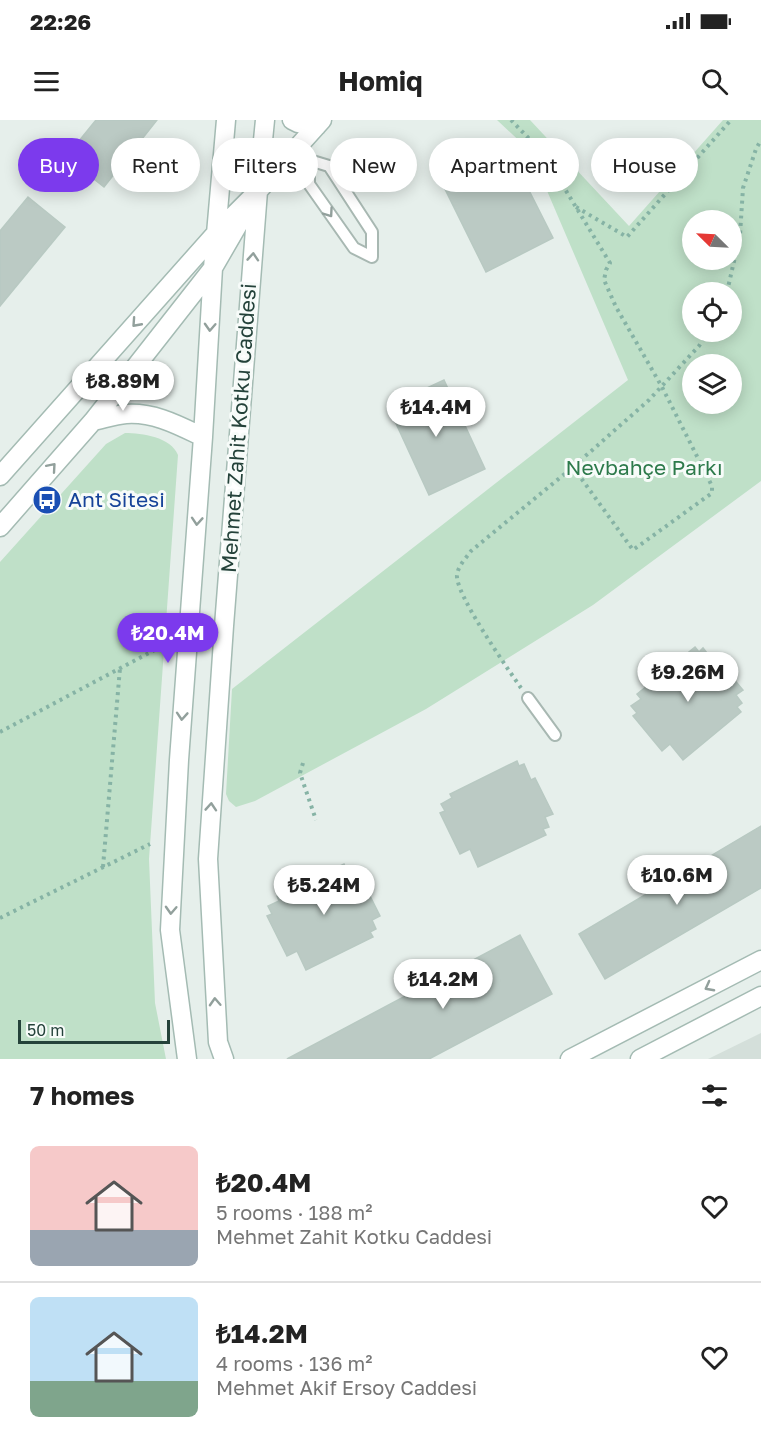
<!DOCTYPE html>
<html lang="en">
<head>
<meta charset="utf-8">
<style>
	body { margin:0; font-family:"Golos Text",sans-serif; background:#f2f2f2; color:#222; height:100vh; display:flex; flex-direction:column; font-size:22px; white-space:nowrap }
	* { box-sizing:border-box; margin:0 }
	p { font-size:20px; color:#767676 }
	.icon { flex:none; width:33px; height:33px; fill:none; stroke:currentColor; stroke-width:2; stroke-linecap:round; stroke-linejoin:round }
	.map { position:relative; height:939px; overflow:hidden }
	.side { display:flex; flex-direction:column; background:#fff; flex:1 }
	.side>* { flex:none }
	.hud { position:absolute; left:18px; top:18px; width:726px; height:54px; display:flex; gap:12px }
	.needle { width:39px; rotate:294deg }
	.controls { position:absolute; left:682px; top:90px; display:grid; gap:12px }
	.controls a { display:grid; place-items:center; width:60px; height:60px; border-radius:50%; background:#fff; box-shadow:0 3px 15px #0003; font-size:30px }
	.scale { position:absolute; left:18px; bottom:15px; width:152px; box-sizing:border-box; padding-left:6px; border:3px solid #24423a; border-top:0; font-size:16px; line-height:21px; white-space:nowrap; color:#24423a; -webkit-text-stroke:4px #f7fbf9; paint-order:stroke }
	.price { position:absolute; translate:-50% -51px; padding:0 14px; border-radius:21px; background:#fff; color:#222; font-size:20px; line-height:39px; filter:drop-shadow(0 2px 3px #0008) }
	.price::after { content:''; position:absolute; left:50%; top:36px; width:18px; height:14px; margin-left:-9px; background:inherit; clip-path:polygon(0 0,100% 0,50% 100%) }
	.price.on { background:#7c3aed; color:#fff }
	ul { padding:0; list-style:none }
	li { display:flex; align-items:center; gap:18px; height:150px; padding:0 30px }
	li+li { border-top:2px solid #e0e0e0 }
	li span { display:grid; place-items:center; flex:none; width:168px; height:120px; border-radius:9px; color:#555 }
	li>.icon { margin-inline-start:auto }
	span .icon { width:72px; height:72px; fill:#fffc; stroke-width:1 }
	li b { font-size:26px }
	h2 { display:flex; justify-content:space-between; align-items:center; height:72px; padding:0 30px; font-size:26px }
	.tag { padding:0 21px; border-radius:27px; background:#fff; box-shadow:0 3px 15px #0003; font-size:21px; line-height:54px }
	.tag.on { background:#7c3aed; color:#fff }
	.status { display:flex; justify-content:space-between; align-items:center; height:42px; padding:0 30px; background:#fff; direction:ltr }
	.status svg { height:16px; fill:currentColor }
	header { display:flex; justify-content:space-between; align-items:center; height:78px; padding:0 30px; background:#fff; font-size:27px; font-weight:700 }
	.map>svg:first-child { display:block }
</style>
</head>
<body>
<div class="status"><b>22:26</b><svg viewBox="0 0 49 12"><path d="M0 12V9h3v3zM5 12V6h3v6zM10 12V3h3v9zM15 12V0h3v12zM26 1h20v11H26zM47 4h2v5h-2z"/></svg></div>
<header><svg class="icon" aria-label="menu" viewBox="0 0 24 24"><path d="M4 6h16M4 12h16M4 18h16"/></svg>Homiq<svg class="icon" aria-label="search" viewBox="0 0 24 24"><circle cx="10" cy="10" r="6"/><path d="M15 15l6 6"/></svg></header>
<div class="map">
<svg width="761" height="939" viewBox="0 0 761 939">
	<rect width="100%" height="100%" fill="#e6efeb"/>
	<path fill="#d4dfda" d="M761 913V939H708Z"/>
	<path fill="#bfe0c8" fill-rule="evenodd" d="M497 0H530L629 106 723 0H761V361L593 485 426 589 255 681 236 687 229 681 226 674 232 569 628 260 530 31ZM732 100V140H693V100ZM732 172V212H693V172ZM732 244V284H693V244Z
		M125 313C142 313 171 317 178 335L149 739 155 883 166 939H0V442L106 324Z"/>
	<path fill="#bbcac4" stroke="#b8c9c2" stroke-width="1.5" d="M96 0H157L104 67 66 37Z
		M505 23 553 118 486 152 439 57Z
		M28 77 65 107 0 186V111Z
		M444 260 485 349 429 375 388 286Z
		M695 527 699 532 703 528 714 542 717 539 743 570 736 575 742 583 737 587 741 592 683 640 670 624 662 631 633 596 637 593 631 586 641 579 637 574Z
		M517 641 519 646 524 644 531 660 535 658 553 694 545 697 549 707 543 709 546 715 478 747 470 729 460 734 440 693 445 691 441 684 452 678 450 674Z
		M761 706V768L605 859 579 814Z
		M344 744 346 749 351 746 359 762 362 760 380 796 372 800 376 809 370 812 373 817 306 850 297 831 287 836 267 796 272 794 268 786 279 781 277 776Z
		M520 815 552 874 429 939H287Z"/>
	<g fill="none" stroke-linecap="round" stroke-linejoin="round">
		<g stroke="#a8b8b2" stroke-width="14">
			<path id="lane" d="M297 27 309 40 329 46 372 112V137L354 128 309 64V40
				M528 578 555 615"/>
		</g>
		<g stroke="#a4bbb3" stroke-width="21">
			<path id="secondary" d="M292 0 298 3 316 7
				M93 301C103 299 115 295 126 294 154 292 178 305 203 317
				M0 356 217 112 258 71 322 0
				M0 407 93 301 213 148 246 91
				M187 939 170 810 179 640 203 317 213 148 226 0
				M224 939 218 922 208 739 224 506 258 71 265 0
				M570 939 761 840
				M640 939 761 876"/>
		</g>
		<path stroke="#86b3a5" stroke-width="4" stroke-dasharray="3 4.5" stroke-linecap="butt" d="M511 0 543 33 610 143 606 150 604 160 616 187 662 267 712 366V373L633 430 573 347
			M576 87 627 117 731 0
			M727 172 740 115 743 68 756 29 761 20
			M521 568C508 549 455 474 457 455 458 446 466 438 471 431L573 347 649 280 699 226 707 212
			M0 612 164 525
			M303 643 300 653 316 700
			M103 747 120 548
			M0 798 150 724"/>
		<use href="#lane" stroke="#fff" stroke-width="10"/>
		<use href="#secondary" stroke="#fff" stroke-width="18"/>
	</g>
	<defs><path id="oneway-chevron" d="M-2-3.5L2.5 0L-2 3.5" fill="none" stroke-width="1.6" stroke-linecap="round" stroke-linejoin="round" transform="scale(1.5)"/></defs>
	<g stroke="#92a09c">
		<use href="#oneway-chevron" transform="translate(329 93) rotate(55)"/>
		<use href="#oneway-chevron" transform="translate(253 137) rotate(-86)"/>
		<use href="#oneway-chevron" transform="translate(136 203) rotate(132)"/>
		<use href="#oneway-chevron" transform="translate(210 207) rotate(93)"/>
		<use href="#oneway-chevron" transform="translate(52 347) rotate(-49)"/>
		<use href="#oneway-chevron" transform="translate(197 401) rotate(94)"/>
		<use href="#oneway-chevron" transform="translate(182 596) rotate(94)"/>
		<use href="#oneway-chevron" transform="translate(211 687) rotate(-86)"/>
		<use href="#oneway-chevron" transform="translate(171 790) rotate(93)"/>
		<use href="#oneway-chevron" transform="translate(709 867) rotate(152)"/>
		<use href="#oneway-chevron" transform="translate(215 882) rotate(-93)"/>
	</g>
	<defs>
		<g id="bus-disc" transform="scale(1.5)"><circle r="9.5" fill="#1a4fb4" stroke="#f7fbf9"/><path d="M-5-6H5V4H4V6H2V4H-2V6H-4V4H-5ZM-3.5-4V0h7V-4ZM-3.5 1.2v1.5H-2V1.2ZM2 1.2v1.5H3.5V1.2Z" fill="#fff"/></g>
	</defs>
	<g fill-rule="evenodd">
		<use href="#bus-disc" x="47" y="380"/>
	</g>
	<g text-anchor="middle" stroke-width="6" stroke-linejoin="round" paint-order="stroke">
		<g font-size="21" fill="#24423a" stroke="#f7fbf9">
			<text transform="translate(239 308) rotate(-86)" y="7">Mehmet Zahit Kotku Caddesi</text>
		</g>
		<g font-size="21" fill="#2d7a4b" stroke="#f7fbf9">
			<text x="644" y="355">Nevbahçe Parkı</text>
		</g>
		<g font-size="21" fill="#164399" stroke="#f7fbf9" text-anchor="start">
			<text x="68" y="387">Ant Sitesi</text>
		</g>
	</g>
</svg>
<div class="controls">
<a><svg class="needle" viewBox="-14 -14 28 28"><path d="M0-13l5 13h-10z" fill="#e53935"/><path d="M0 13l5-13h-10z" fill="#767676"/></svg></a>
<a><svg class="icon" aria-label="locate" viewBox="0 0 24 24"><circle cx="12" cy="12" r="6"/><path d="M12 2v4M12 18v4M2 12h4M18 12h4"/></svg></a>
<a><svg class="icon" aria-label="layers" viewBox="0 0 24 24"><path d="M12 4l9 5-9 5-9-5zM3 14l9 5 9-5"/></svg></a>
</div>
<div class="scale">50 m</div>
<b class="price" style="left:123px;top:292px">₺8.89M</b>
<b class="price" style="left:436px;top:318px">₺14.4M</b>
<b class="price on" style="left:168px;top:544px">₺20.4M</b>
<b class="price" style="left:688px;top:583px">₺9.26M</b>
<b class="price" style="left:677px;top:786px">₺10.6M</b>
<b class="price" style="left:324px;top:796px">₺5.24M</b>
<b class="price" style="left:443px;top:890px">₺14.2M</b>
<div class="hud">
<a class="tag on">Buy</a>
<a class="tag">Rent</a>
<a class="tag">Filters</a>
<a class="tag">New</a>
<a class="tag">Apartment</a>
<a class="tag">House</a>
</div>
</div>
<section class="side">
<h2>7 homes<svg class="icon" aria-label="filters" viewBox="0 0 24 24"><path d="M4 7h16M4 17h16"/><circle cx="9" cy="7" r="2"/><circle cx="15" cy="17" r="2"/></svg></h2>
<ul>
<li><span style="background:linear-gradient(#f6c9c9 70%,#9aa5b1 0)"><svg class="icon" aria-label="home" viewBox="0 0 24 24"><path d="M3 11l9-7 9 7M6 9v11h12V9"/></svg></span><div><b>₺20.4M</b><p>5 rooms · 188 m²</p><p>Mehmet Zahit Kotku Caddesi</p></div><svg class="icon" aria-label="heart" viewBox="0 0 24 24"><path d="M12 20l-8-8c-3-5 5-10 8-4 3-6 11-1 8 4z"/></svg></li>
<li><span style="background:linear-gradient(#bfe0f5 70%,#7fa58c 0)"><svg class="icon" aria-label="home" viewBox="0 0 24 24"><path d="M3 11l9-7 9 7M6 9v11h12V9"/></svg></span><div><b>₺14.2M</b><p>4 rooms · 136 m²</p><p>Mehmet Akif Ersoy Caddesi</p></div><svg class="icon" aria-label="heart" viewBox="0 0 24 24"><path d="M12 20l-8-8c-3-5 5-10 8-4 3-6 11-1 8 4z"/></svg></li>
</ul>
</section>
</body>
</html>
